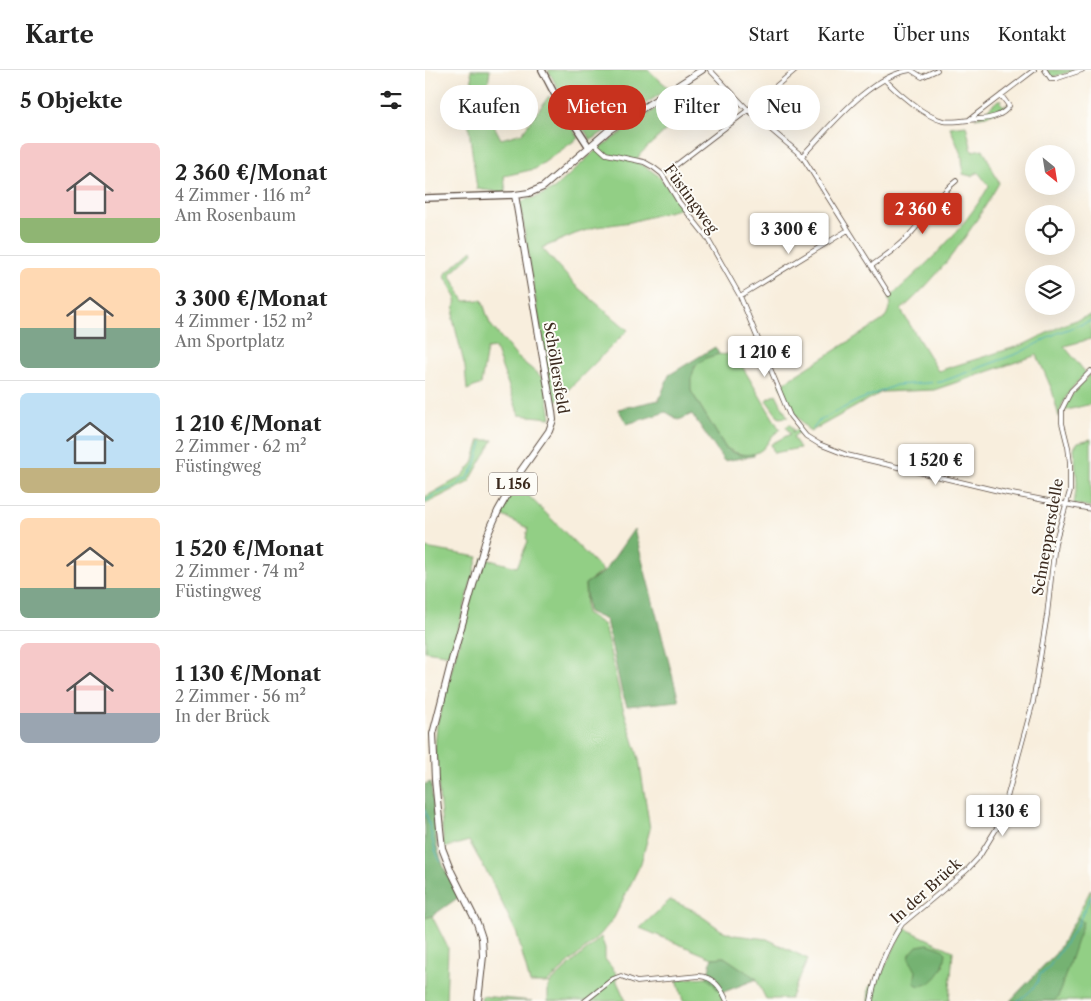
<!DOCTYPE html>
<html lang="de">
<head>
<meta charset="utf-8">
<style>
	body { margin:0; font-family:"Libre Caslon Text",serif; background:#f2f2f2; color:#222; height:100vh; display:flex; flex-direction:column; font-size:19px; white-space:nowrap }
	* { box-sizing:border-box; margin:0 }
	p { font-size:16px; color:#767676 }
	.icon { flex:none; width:28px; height:28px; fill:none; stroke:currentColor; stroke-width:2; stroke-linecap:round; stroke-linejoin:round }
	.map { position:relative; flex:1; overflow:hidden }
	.side { display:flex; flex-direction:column; background:#fff; width:425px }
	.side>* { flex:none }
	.hud { position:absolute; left:15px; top:15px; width:475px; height:45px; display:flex; gap:10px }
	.needle { width:32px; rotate:150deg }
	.fabs { position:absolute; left:600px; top:75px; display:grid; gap:10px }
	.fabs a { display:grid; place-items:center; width:50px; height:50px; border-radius:50%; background:#fff; box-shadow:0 5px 20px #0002; font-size:25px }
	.price { position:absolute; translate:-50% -42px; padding:0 11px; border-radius:5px; background:#fff; color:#222; font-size:16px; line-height:32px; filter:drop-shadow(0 1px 2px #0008) }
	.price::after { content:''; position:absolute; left:50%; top:30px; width:15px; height:11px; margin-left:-8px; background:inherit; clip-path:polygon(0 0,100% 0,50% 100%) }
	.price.selected { background:#c8321e; color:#fff }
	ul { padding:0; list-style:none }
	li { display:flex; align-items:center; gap:15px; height:125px; padding:0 20px }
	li+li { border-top:1px solid #e0e0e0 }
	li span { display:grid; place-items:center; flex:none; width:140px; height:100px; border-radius:8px; color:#555 }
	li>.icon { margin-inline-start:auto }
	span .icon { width:60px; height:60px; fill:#fffc; stroke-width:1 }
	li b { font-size:21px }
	h2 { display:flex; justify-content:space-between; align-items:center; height:60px; padding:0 20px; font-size:21px }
	.pill { padding:0 18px; border-radius:22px; background:#fff; box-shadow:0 5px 20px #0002; font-size:18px; line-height:45px }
	.pill.selected { background:#c8321e; color:#fff }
	header { display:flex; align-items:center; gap:30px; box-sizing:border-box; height:70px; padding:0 25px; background:#fff; border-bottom:1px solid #e0e0e0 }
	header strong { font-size:24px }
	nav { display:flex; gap:28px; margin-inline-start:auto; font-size:18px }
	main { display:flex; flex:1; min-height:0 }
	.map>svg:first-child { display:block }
</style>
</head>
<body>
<header>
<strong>Karte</strong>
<nav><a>Start</a><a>Karte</a><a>Über uns</a><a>Kontakt</a></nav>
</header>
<main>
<section class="side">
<h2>5 Objekte<svg class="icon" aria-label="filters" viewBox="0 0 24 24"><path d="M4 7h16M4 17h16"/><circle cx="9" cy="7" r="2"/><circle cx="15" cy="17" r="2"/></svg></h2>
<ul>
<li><span style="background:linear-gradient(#f6c9c9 75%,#8fb573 0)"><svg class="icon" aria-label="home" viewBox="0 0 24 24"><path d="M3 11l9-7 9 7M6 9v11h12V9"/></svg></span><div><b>2 360 €/Monat</b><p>4 Zimmer · 116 m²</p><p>Am Rosenbaum</p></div></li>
<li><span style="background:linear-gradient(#ffd9b3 60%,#7fa58c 0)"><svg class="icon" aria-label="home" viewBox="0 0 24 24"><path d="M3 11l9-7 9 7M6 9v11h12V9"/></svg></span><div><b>3 300 €/Monat</b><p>4 Zimmer · 152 m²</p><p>Am Sportplatz</p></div></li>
<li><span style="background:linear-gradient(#bfe0f5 75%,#c2b280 0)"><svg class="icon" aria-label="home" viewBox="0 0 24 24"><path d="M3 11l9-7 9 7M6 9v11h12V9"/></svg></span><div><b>1 210 €/Monat</b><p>2 Zimmer · 62 m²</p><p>Füstingweg</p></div></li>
<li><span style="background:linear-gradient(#ffd9b3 70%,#7fa58c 0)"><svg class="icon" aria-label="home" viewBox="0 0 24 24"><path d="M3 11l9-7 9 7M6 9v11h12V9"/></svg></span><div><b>1 520 €/Monat</b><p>2 Zimmer · 74 m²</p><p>Füstingweg</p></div></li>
<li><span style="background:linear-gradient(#f6c9c9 70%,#9aa5b1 0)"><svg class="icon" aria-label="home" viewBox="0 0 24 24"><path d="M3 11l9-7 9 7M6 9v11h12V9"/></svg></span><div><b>1 130 €/Monat</b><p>2 Zimmer · 56 m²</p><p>In der Brück</p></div></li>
</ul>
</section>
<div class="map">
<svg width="666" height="931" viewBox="0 0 666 931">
	<rect width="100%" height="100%" fill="#fdfcf7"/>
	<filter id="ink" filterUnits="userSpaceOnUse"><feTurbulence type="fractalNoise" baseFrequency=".02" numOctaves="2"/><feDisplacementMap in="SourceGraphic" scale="10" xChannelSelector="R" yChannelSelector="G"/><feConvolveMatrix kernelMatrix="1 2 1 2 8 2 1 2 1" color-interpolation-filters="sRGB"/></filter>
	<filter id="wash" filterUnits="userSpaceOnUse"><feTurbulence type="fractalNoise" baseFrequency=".0096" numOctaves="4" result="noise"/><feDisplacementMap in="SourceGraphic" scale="20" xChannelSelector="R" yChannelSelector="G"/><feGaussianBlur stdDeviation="1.12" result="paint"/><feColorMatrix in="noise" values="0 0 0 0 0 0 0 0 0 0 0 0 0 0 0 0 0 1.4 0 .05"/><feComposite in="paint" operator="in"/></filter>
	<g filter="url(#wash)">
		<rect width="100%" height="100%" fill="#f8eedd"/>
		<path fill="#92cf85" stroke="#667c52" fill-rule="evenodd" d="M46 0H65L61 27 64 46 76 69 97 63 124 26 144 53 153 68 110 99 79 106 81 123 52 119 44 59V40L48 23Z
			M123 0H223L244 18 168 69H165L136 24Z
			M622 0H652L627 7H625Z
			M259 19 266 30 239 62 215 84 211 92C237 104 241 115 257 138L206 152 171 157 150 164 117 178 150 215 203 260 128 335 95 134 99 130 112 127 129 119 170 81Z
			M573 30H577L575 32 579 36 581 34V37L561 46 550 48 559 43Z
			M541 55 547 81 558 79 574 113C547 160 517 204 476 240L513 301 600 274 640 254 666 245V269L639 276 661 303C647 317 637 328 634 347L627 320 612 285 509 320 457 322 385 362 372 346 355 315 458 250 462 244 466 233 463 229C502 194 537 162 564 116L553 102 546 106 538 104 537 87 525 57Z
			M47 180 48 183 25 204 39 231 57 230 65 254 91 286 120 310 126 348 94 345 70 278 62 279 56 314 42 320 40 297 28 249 31 227 19 205Z
			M308 281 355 360C347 365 346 368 341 375 331 389 313 386 300 377L266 321C262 305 272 288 289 285 299 283 299 287 308 281Z
			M664 305H666V334L638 341 642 331Z
			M351 324 361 344 363 347 354 348 341 330Z
			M365 354 369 361 367 362 374 359 375 361 368 367 375 378 349 383 346 374 365 364 361 357Z
			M666 369V437L649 434 652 413 649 378 653 372Z
			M55 370H68L44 412 0 434V427L36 407 48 393Z
			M91 413 178 501 160 514 161 543 179 555 197 634 214 689 225 759 216 793 189 848 175 865 122 913H105L92 864 65 808 44 771 19 778 10 680 12 654 57 488 92 497 103 471 101 468 103 458 76 445Z
			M0 478 53 487 26 585 0 581Z
			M666 819V931H585L632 882 654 849 652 847Z
			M245 830 268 840 296 860 309 865 342 869 383 889 365 929H341L331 909 299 887 287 888 215 858Z
			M7 846 23 878 21 931H0V848Z
			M477 857 528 881 524 931H443L444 917 455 907 476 864ZM520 894 507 911 491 901Z
			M176 867 180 878V889L191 903 192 912 201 931H123V917L125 913Z
			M282 907 296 923 299 931H258L252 909Z
			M57 926 107 931H56Z"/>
		<path fill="#75b272" stroke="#586e48" d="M290 277 294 284 281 288 270 296 266 309V321L300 377 307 382 317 385 329 384V386L299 391 267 344 254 350 241 342 202 354 193 339 234 330 244 305Z
			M209 459 254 631 202 636 196 619 181 550 163 542 160 514 179 502Z
			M6 712 12 777 19 798 34 827 7 846 0 848V714Z
			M652 847 658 852 633 927 629 931H585L631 883Z
			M503 874 517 879 521 883C519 899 511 914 494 916L489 913 491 901 484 889 485 884 492 876Z
			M299 887 332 909 296 923 282 907 287 888Z"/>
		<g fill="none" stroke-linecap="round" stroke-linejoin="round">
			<path stroke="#40aac0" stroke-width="1" d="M388 359 395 350 432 331 471 315 516 312 594 283 632 263 666 251
				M0 431C5 429 7 426 11 424 18 419 32 419 38 409H42L50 396 57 372
				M0 740C6 755 7 780 16 792
				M592 931C602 925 613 916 615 904L622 900 652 856 666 826"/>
		</g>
	</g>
	<g filter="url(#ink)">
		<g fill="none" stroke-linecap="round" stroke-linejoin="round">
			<g stroke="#57473b" stroke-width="5.5">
				<path id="minor" d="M285 0 323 40 377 86 464 224
					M486 0 497 7 512 0
					M620 0 626 9H630L657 0
					M460 10C474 24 499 46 518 51 529 53 541 50 553 49 564 49 578 46 584 36L576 25
					M545 49 609 0
					M169 73 181 84 219 92 228 97 237 104 254 132 281 166 315 226 365 346 381 366 394 374 422 385 582 423 666 439
					M377 86C405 57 444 6 486 0
					M246 99 323 40 370 0
					M446 196C464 184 480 172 493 155 506 141 516 122 531 111
					M315 226 423 160
					M160 931 188 909 196 906 212 912 274 906C289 907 296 918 302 931
					M446 931C450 905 462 876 477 854L542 800 554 787 573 756 580 735 608 632 622 545 630 473 645 421V393L643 377 637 353V339L646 321 666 301"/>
			</g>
			<g stroke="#57473b" stroke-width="8">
				<path id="secondary" d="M117 0 129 23 164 77
					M0 128 90 125"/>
			</g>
			<g stroke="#57473b" stroke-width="8">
				<path id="primary" d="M53 931 58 886 57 868 52 853 26 801 17 778 10 710 8 664 28 586 62 466 73 441 95 402 124 361 128 350 127 341 90 125 104 123 118 117 184 60 277 0"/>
			</g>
			<use href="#minor" stroke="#fff" stroke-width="4"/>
			<use href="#secondary" stroke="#fff" stroke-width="5.5"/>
			<use href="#primary" stroke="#fff" stroke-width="6"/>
		</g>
	</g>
	<g text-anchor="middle" stroke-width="4" stroke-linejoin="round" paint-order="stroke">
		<rect fill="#fdfcf7" stroke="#75695f" stroke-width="1" x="64" y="402.5" width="48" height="23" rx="4"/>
		<g font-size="14" font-weight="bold" fill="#3b2a1e">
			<text x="88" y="419">L 156</text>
		</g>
		<g font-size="15" fill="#3b2a1e" stroke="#fdfcf7">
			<text transform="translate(266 129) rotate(54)" y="5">Füstingweg</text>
			<text transform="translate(131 298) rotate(81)" y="5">Schöllersfeld</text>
			<text transform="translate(623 467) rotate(-80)" y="5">Schneppersdelle</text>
			<text transform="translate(501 821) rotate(-42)" y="5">In der Brück</text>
		</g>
	</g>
</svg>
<div class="fabs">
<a><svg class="needle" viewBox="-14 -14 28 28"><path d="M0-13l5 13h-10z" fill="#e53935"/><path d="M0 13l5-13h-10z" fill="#767676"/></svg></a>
<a><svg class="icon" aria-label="locate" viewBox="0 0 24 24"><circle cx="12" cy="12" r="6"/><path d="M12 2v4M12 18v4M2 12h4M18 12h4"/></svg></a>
<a><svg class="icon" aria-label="layers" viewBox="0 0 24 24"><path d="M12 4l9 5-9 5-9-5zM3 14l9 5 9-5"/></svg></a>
</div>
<b class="price selected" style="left:498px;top:165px">2 360 €</b>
<b class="price" style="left:364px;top:185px">3 300 €</b>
<b class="price" style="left:340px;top:308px">1 210 €</b>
<b class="price" style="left:511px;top:416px">1 520 €</b>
<b class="price" style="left:578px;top:767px">1 130 €</b>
<div class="hud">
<a class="pill">Kaufen</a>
<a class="pill selected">Mieten</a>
<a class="pill">Filter</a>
<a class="pill">Neu</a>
</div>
</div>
</main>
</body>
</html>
